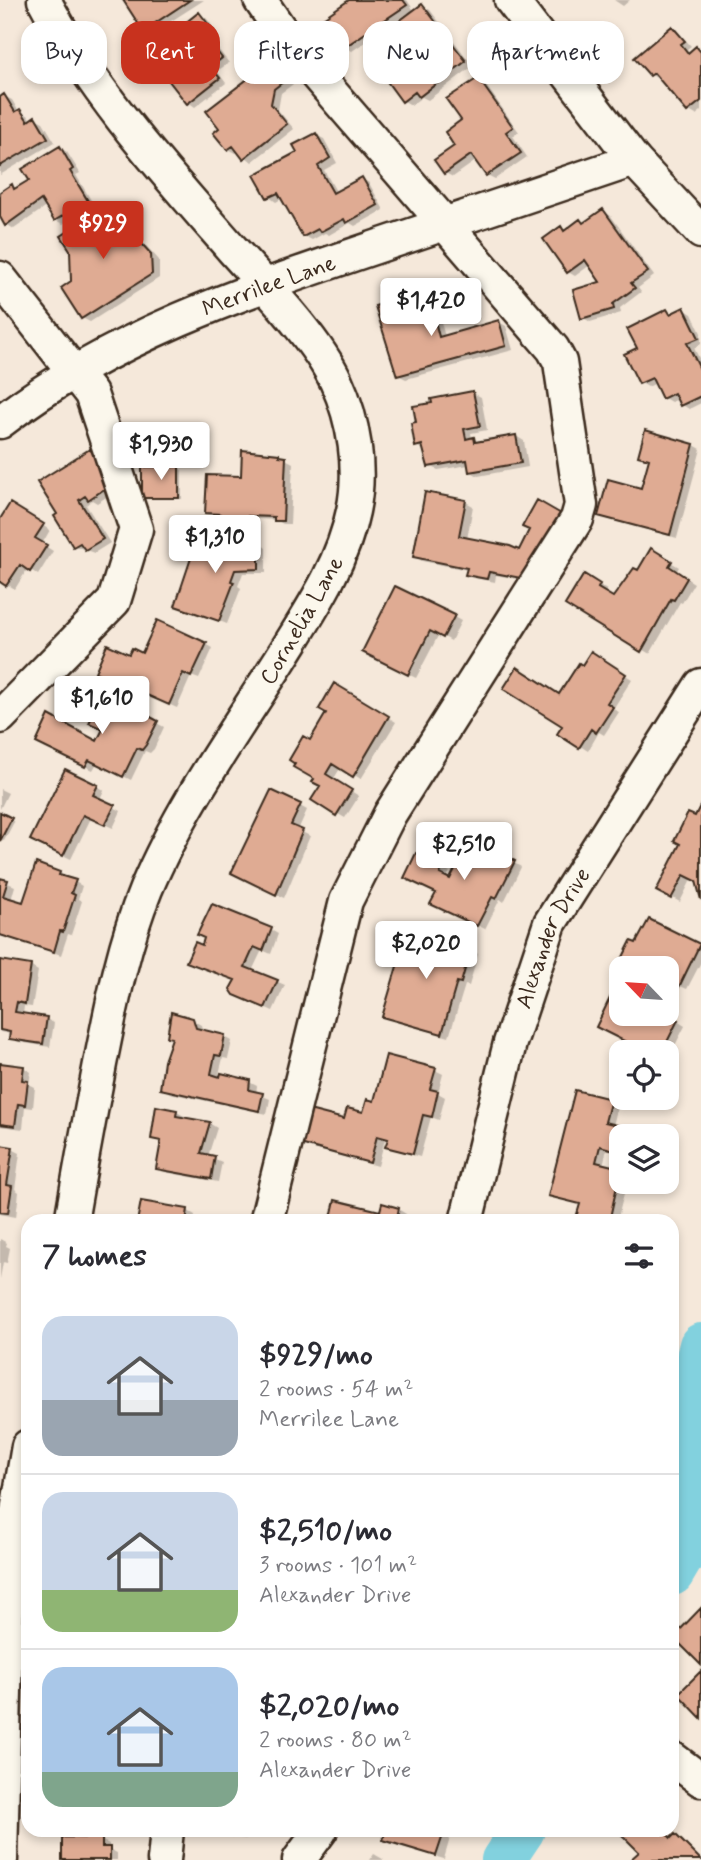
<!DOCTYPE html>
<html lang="en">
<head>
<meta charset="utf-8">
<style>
	body { margin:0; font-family:Mynerve,sans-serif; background:#f2f2f3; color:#2b2b33; height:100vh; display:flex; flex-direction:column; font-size:26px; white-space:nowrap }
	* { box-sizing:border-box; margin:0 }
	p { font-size:23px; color:#7c7c81 }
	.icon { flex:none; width:38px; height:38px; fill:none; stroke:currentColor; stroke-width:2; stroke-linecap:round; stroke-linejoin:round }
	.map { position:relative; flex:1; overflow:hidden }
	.panel { position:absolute; left:21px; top:1214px; width:658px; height:623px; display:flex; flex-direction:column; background:#fff; border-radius:21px; box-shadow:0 4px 10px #0003 }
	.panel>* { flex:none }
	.top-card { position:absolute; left:21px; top:21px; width:660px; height:63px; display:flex; gap:14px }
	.needle { width:46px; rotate:295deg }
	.fabs { position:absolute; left:609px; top:956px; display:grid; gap:14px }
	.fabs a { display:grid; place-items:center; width:70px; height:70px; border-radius:14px; background:#fff; box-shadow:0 4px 10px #0003; font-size:35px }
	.price { position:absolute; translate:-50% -60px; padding:0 16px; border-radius:7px; background:#fff; color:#222; font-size:23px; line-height:46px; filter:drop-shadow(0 2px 4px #0008) }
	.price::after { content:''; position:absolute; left:50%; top:42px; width:21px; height:16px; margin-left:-10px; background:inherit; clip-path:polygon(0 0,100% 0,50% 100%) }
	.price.current { background:#c8321e; color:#fff }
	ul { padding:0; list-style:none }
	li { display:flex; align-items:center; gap:21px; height:175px; padding:0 21px }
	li+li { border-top:2px solid #e1e1e2 }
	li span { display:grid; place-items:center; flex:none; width:196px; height:140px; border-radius:21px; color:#555 }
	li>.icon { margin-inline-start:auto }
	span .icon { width:84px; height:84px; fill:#fffc; stroke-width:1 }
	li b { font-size:30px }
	h2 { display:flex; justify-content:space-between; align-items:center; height:84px; padding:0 21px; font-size:30px }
	.chip { padding:0 24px; border-radius:21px; background:#fff; box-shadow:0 4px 10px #0003; font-size:24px; line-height:63px }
	.chip.current { background:#c8321e; color:#fff }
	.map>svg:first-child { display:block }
</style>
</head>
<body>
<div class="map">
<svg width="701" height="1860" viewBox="0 0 701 1860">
	<rect width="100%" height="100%" fill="#f5e8da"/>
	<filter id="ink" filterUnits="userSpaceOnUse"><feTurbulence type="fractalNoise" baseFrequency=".0143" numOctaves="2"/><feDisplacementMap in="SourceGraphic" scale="14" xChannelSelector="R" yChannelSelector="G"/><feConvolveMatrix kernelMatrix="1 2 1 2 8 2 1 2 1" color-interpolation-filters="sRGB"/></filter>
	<g filter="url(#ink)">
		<path fill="#0003" d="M125 0H204L151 34 144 29Z
			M352 0H407L415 12 423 6 430 10 473 66 428 100 422 97 411 105 404 101 385 77 398 67 410 15 408 13 352 51 344 47Z
			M614 0H630L623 6Z
			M199 14 207 19 218 34 211 40 229 63 217 71 226 83 195 107 188 102 162 37 166 40Z
			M672 28 679 33 691 46 687 49 690 53 696 48 701 51V111L696 115 689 111 660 78 659 79 651 75Z
			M275 53 283 58 300 79 281 93 278 110 294 129 252 162 239 151 236 153 228 149 221 128 256 74Z
			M478 80 485 84 519 132 513 136 527 157 495 179 487 175 477 160 453 177 445 173Z
			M4 96 12 100 19 112 28 115 31 121 35 118 43 122 55 142 0 175V99Z
			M316 135 324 139 337 163 324 170 337 193 362 179 369 183 384 210 355 226 350 223 329 235 325 233 312 240 304 236 283 198 276 202 269 197 299 152Z
			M60 148 67 152 80 173 76 175 94 205 63 224 55 220 47 206 14 229 6 224 0 214V194L12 187 17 189 31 181Z
			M111 206 118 211 130 228 159 260V278L90 322 82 318 73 282 71 249Z
			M603 211 611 216 654 276 638 288 641 292 620 308 621 313 590 322 583 317 603 283 590 265 575 276 568 272 561 228 567 231 585 224Z
			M395 302 403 306 404 310 430 303 437 307 445 337 499 322 506 326 513 350 406 379 398 375Z
			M684 309 692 314 701 333V344L694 348 701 362V403L689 409 681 404 679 399 671 402 664 398 656 383 648 387 641 383 639 349 667 311 673 314Z
			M473 393 481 397 487 430 471 433 472 439 480 443 516 436 524 441 528 467 478 476 470 471 469 465 438 470 430 466 424 450 416 446Z
			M646 432 694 445 701 449 677 538 607 519 600 515 642 490 650 460 640 455Z
			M90 451 97 455 119 489 97 503 92 500 86 505 110 543 94 553 75 546 56 517Z
			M278 455 293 463 290 524H283L276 520 256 519 255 524 229 523 222 517 214 516 206 512Z
			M178 468 182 470V499H147L144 497Z
			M427 494 466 502 473 506 467 539 520 553 531 530 538 502 534 582 496 575 495 582 475 578 467 574 468 570 422 561 415 556Z
			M10 506 50 530 42 544 53 551 38 575 28 568 15 589 0 580V522Z
			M259 543 266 548V573H243L238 586 241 588 227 624 178 605Z
			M652 551 679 567 676 572 694 583 682 603 680 602 650 654 567 605 584 577 607 590 604 594 614 599 639 573Z
			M454 617 461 621 451 641 439 634 416 678 371 656Z
			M206 644 213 648 199 679 191 676 177 708 104 675 130 657Z
			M591 654 632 679 613 709 619 712 604 735 599 732 588 751 559 733 564 725 559 696Z
			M335 686 396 722 361 779 341 767 333 780 359 796 345 818 314 800 322 785 310 743 328 713Z
			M104 695 164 727 154 749 150 753 145 751 131 780 97 763 93 770 45 747 98 743 104 729Z
			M97 786 104 790 100 799 121 811 113 828 91 818 71 859 40 844Z
			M0 789 8 793 0 809Z
			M300 806 307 810 298 830 310 836 284 898 240 877Z
			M701 808V893L698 881 692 878 680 902 658 890Z
			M0 814 14 822 4 841 0 839Z
			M416 855 450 872 446 879 451 882 467 864 514 863 521 867 504 902 500 899 485 929 440 907 438 893Z
			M37 866 60 873 82 886 78 899 82 901 71 935 68 934 61 955 0 934V880L15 886 11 900 24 904Z
			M649 921 701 947V962L687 989 678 985 667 1008V968L637 945Z
			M271 930 278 934 271 954 262 950 252 971 285 985 273 1011 244 998 236 981 196 965Z
			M471 949 478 954 469 986 465 985 449 1037 391 1020 384 1016Z
			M0 961 30 966 38 971 32 1007 24 1006 23 1015 46 1019 54 1023 50 1047 19 1042 11 1038 12 1034 0 1032Z
			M621 979V1013L677 1021 685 1026 667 1061V1052H648L598 1027Z
			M192 1020 201 1025 203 1032 225 1037 232 1041 228 1059 223 1058 219 1074 249 1082 257 1086 256 1093 270 1099 267 1114 170 1093 162 1088Z
			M0 1064 23 1067 31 1072 29 1084 35 1087 33 1108 25 1107 23 1129 0 1126Z
			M435 1070 443 1074 438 1093 445 1097 439 1120 431 1117 420 1157 395 1150 387 1146 389 1140 385 1139 378 1166 310 1148 302 1143 365 1114Z
			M610 1101 618 1105 613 1126 636 1134 621 1136V1153L607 1149 603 1165 621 1170V1181H627L617 1222H580L577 1220 581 1205 550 1195Z
			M177 1112 184 1116V1119L209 1123 217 1128 208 1156 222 1162 218 1182 165 1172 158 1168 162 1143 152 1138Z
			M0 1143 2 1147 12 1149 20 1153 15 1189 19 1192 16 1217 0 1214Z
			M398 1209 406 1214 404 1222H332Z
			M188 1211 195 1215 194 1222H139Z
			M0 1239 7 1243 6 1246 10 1248 7 1263 3 1262 0 1279Z
			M215 1830H249L248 1839 222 1836Z
			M387 1830H442L441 1833 450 1838 444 1859 392 1844 385 1839Z
			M620 1830H664L673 1839 676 1836 683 1840 701 1860H633L641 1852Z
			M101 1840 109 1844V1849L117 1853V1860H63Z
			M374 1854 381 1858 384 1860H370Z"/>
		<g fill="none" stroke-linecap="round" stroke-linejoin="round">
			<path stroke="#668e91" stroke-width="7" d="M688 1547 701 1559"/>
			<path stroke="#82d1de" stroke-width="44" d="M672 1574 688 1547 679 1435 701 1345
				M503 1860 523 1830"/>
		</g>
		<path fill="#dfab93" stroke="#3b2a1e" stroke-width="2" d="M123 0H190L143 31Z
			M349 0H403L407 5 343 48 323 18Z
			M422 4 466 61 419 97 415 92 402 102 383 76 396 67 375 39Z
			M199 12 212 29 204 35 222 58 211 67 220 78 187 104 144 49 162 35 165 39Z
			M672 26 685 41 681 44 688 53 696 46 701 52V101L687 112 654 73 650 76 634 58Z
			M275 51 293 74 274 89 271 104 287 124 243 159 233 146 227 150 213 133 219 128 206 111 254 74 251 70Z
			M478 78 513 127 506 132 521 153 486 176 471 155 444 174 434 160 454 146 445 132 461 120 446 99Z
			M4 94 15 112 20 109 28 121 35 116 48 138 0 166V97Z
			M316 133 330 158 318 166 333 193 362 177 378 205 346 223 344 219 320 232 318 229 303 237 278 193 267 198 254 175 297 152 293 145Z
			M60 146 73 169 70 171 88 201 54 221 41 200 5 226 0 217V192L12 184 14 189 29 180 22 169Z
			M111 204 122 222 151 254 152 274 81 319 61 288 71 281 70 250 61 236Z
			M603 209 648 272 631 283 635 288 613 304 614 309 581 319 573 290 600 282 585 260 567 273 543 239 561 226 564 231 580 219 583 223Z
			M396 300 398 310 430 301 439 337 499 320 506 346 397 376 375 306Z
			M684 307 699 338 687 343 701 371V396L680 406 674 393 662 399 652 378 639 384 624 354 637 348 627 329 667 309 670 314Z
			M473 391 480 426 464 429 466 439 474 437 475 442 516 435 521 463 469 472 467 460 428 467 422 445 415 447 411 423 416 422 413 406 432 403 431 399Z
			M645 430 694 444 670 535 598 516 608 479 641 488 649 459 638 456Z
			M90 449 112 484 88 500 85 496 79 500 103 539 85 550 80 543 73 547 54 516 57 514 37 482Z
			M242 450 279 454V456L286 457 283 521H274V517L248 516V520L220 519V514L205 513 207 475 241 476Z
			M179 466V498H142V467Z
			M425 492 466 500 459 536 510 546 519 550 529 530 522 527 537 500 563 515 526 579 489 572 487 579 465 575 467 568 413 557Z
			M10 503 44 524 35 538 47 545 30 572 20 565 6 586 0 582V519Z
			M197 540 259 541V569L235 570 231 581 234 582 219 621 175 606Z
			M651 548 672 561 669 566 687 578 674 600 671 599 641 652 565 605 584 574 600 584 598 588 613 597 634 568 638 570Z
			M395 586 455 615 443 638 430 631 408 675 362 652Z
			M157 620 207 643 191 677 183 673 169 705 95 672 107 644 129 654 132 648 142 653Z
			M591 651 626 674 607 703 613 707 596 733 591 729 579 748 557 734 562 726 503 689 517 667 559 694 579 663 582 665Z
			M334 683 389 716 353 777 332 764 326 774 352 790 336 816 311 800 320 786 312 782 314 779 293 767 295 764 289 760 303 736 310 740 326 713 319 709Z
			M104 692 158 721 146 745 142 750 137 748 123 777 89 760 85 767 36 743 49 715 97 741 103 729 89 723Z
			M65 769 98 785 93 795 115 805 105 825 83 815 63 856 30 840Z
			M271 790 301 804 291 825 303 830 276 895 231 873Z
			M701 804V900L696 881 684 875 671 899 656 891 680 844 674 841 688 813 695 816Z
			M0 812 12 818 0 841Z
			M476 842 515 861 496 899 492 897 477 926 430 904 436 893 404 878 416 853 443 866 440 874 450 879 460 859 466 862Z
			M36 863 60 872 59 875 76 880 71 893 75 895 63 932 60 931 54 952 0 935V878L8 880 3 896 23 902Z
			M212 904 272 928 263 951 254 947 245 967 278 980 265 1008 234 995 230 989 235 980 186 962 195 942 202 945 204 938 197 935Z
			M649 919 700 944 679 987 670 982 667 988V968H625L626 965 620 963 631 941 636 943Z
			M408 929 471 948 461 983 457 982 442 1034 382 1017Z
			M0 960 31 965 25 1004 17 1002 15 1012 47 1017 43 1044 9 1039 10 1032 0 1030Z
			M621 975V1013H664L678 1020 662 1052H646L596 1027Z
			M171 1012 193 1018 196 1028 225 1035 221 1056 215 1055 211 1074 220 1077 221 1073 250 1080 249 1090 263 1093 259 1111 160 1089 164 1061 172 1038 167 1037Z
			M386 1055 436 1068 430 1089 438 1091 432 1117 423 1115 413 1154 385 1147 388 1139 377 1136 370 1163 300 1144 309 1110 344 1119 347 1108 363 1112 367 1099 374 1101Z
			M0 1063 24 1066 22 1080 28 1081 25 1105 18 1104 15 1126 0 1124Z
			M575 1090 611 1099 605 1122 629 1128 627 1136H621V1152L600 1146 596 1162 621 1168 609 1222 575 1221 580 1204 548 1196Z
			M156 1106 177 1110 176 1116 210 1122 201 1153 215 1156 211 1179 156 1169 161 1141 151 1139Z
			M0 1145 13 1147 7 1185 12 1186 8 1213 0 1212Z
			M335 1200 380 1211 382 1203 399 1208 396 1222H330Z
			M141 1201 188 1209 186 1222H137Z
			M701 1608V1665L673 1637Z
			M701 1671V1718L678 1694Z
			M386 1830H437L444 1832 436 1856 383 1840Z
			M617 1830H663L671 1838 675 1834 701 1860H630L639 1852Z
			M62 1837 102 1838V1847H110V1860H62Z"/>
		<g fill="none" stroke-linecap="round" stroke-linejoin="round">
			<g stroke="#3b2a1e" stroke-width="37">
				<g id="minor">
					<path d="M44 0C93 93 164 171 233 250 265 286 316 338 336 381 354 420 362 469 353 511 342 566 309 613 280 660 233 734 180 808 146 889 123 945 112 1004 100 1064 90 1116 80 1169 71 1222"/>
					<path d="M260 0 293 48 553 349 560 362 581 505 577 519 390 814 346 901 266 1222"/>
					<path d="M511 0 634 160 701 232"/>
					<path d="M0 278 91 394 136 529 114 601 0 717"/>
					<path id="s1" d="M0 422C110 337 243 292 373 248 460 219 547 189 634 160"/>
					<path id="s2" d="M466 1222 510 1043 550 923 701 685"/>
					<path d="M672 1758 701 1780"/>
					<path d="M1 1860 8 1565 28 1446"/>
					<path d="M164 1860 167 1830"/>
					<path d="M299 1860 321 1830"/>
				</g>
			</g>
			<use href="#minor" stroke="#fbf7ec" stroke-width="32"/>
		</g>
	</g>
	<g text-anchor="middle" stroke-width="5" stroke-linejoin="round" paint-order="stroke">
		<g font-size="23" fill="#3b2a1e" stroke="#fbf7ec">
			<text dy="8" stroke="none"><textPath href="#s1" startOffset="303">Merrilee Lane</textPath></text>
			<text transform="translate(301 620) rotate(-60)" y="8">Cornelia Lane</text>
			<text dy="8" stroke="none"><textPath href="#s2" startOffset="298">Alexander Drive</textPath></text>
		</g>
	</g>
</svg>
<div class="fabs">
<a><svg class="needle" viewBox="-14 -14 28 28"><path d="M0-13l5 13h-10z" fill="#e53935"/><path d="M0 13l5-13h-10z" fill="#7c7c81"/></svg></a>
<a><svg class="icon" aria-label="locate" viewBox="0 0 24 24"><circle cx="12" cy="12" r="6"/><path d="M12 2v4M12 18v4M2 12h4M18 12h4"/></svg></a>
<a><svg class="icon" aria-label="layers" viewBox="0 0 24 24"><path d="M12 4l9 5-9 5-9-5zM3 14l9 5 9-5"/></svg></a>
</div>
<b class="price current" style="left:103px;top:261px">$929</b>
<b class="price" style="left:431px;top:338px">$1,420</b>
<b class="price" style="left:161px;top:482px">$1,930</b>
<b class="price" style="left:215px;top:575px">$1,310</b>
<b class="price" style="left:102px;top:736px">$1,610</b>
<b class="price" style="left:464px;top:882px">$2,510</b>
<b class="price" style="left:426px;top:981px">$2,020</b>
<div class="top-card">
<a class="chip">Buy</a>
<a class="chip current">Rent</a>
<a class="chip">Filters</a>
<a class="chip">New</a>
<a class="chip">Apartment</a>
</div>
<section class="panel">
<h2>7 homes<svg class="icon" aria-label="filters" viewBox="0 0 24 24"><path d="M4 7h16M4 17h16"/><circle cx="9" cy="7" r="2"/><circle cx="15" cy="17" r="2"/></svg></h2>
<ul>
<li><span style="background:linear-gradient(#c9d6e8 60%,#9aa5b1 0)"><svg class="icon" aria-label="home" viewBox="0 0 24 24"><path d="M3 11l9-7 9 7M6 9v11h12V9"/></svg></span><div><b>$929/mo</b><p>2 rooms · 54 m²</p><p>Merrilee Lane</p></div></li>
<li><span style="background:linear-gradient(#c9d6e8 70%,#8fb573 0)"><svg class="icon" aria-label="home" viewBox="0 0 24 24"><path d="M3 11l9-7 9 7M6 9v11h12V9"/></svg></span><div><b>$2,510/mo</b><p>3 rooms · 101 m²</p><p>Alexander Drive</p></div></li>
<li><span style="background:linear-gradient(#a9c7e8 75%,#7fa58c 0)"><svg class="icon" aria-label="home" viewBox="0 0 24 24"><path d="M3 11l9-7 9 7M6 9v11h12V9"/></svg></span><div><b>$2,020/mo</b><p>2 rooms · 80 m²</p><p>Alexander Drive</p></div></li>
</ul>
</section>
</div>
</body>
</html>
